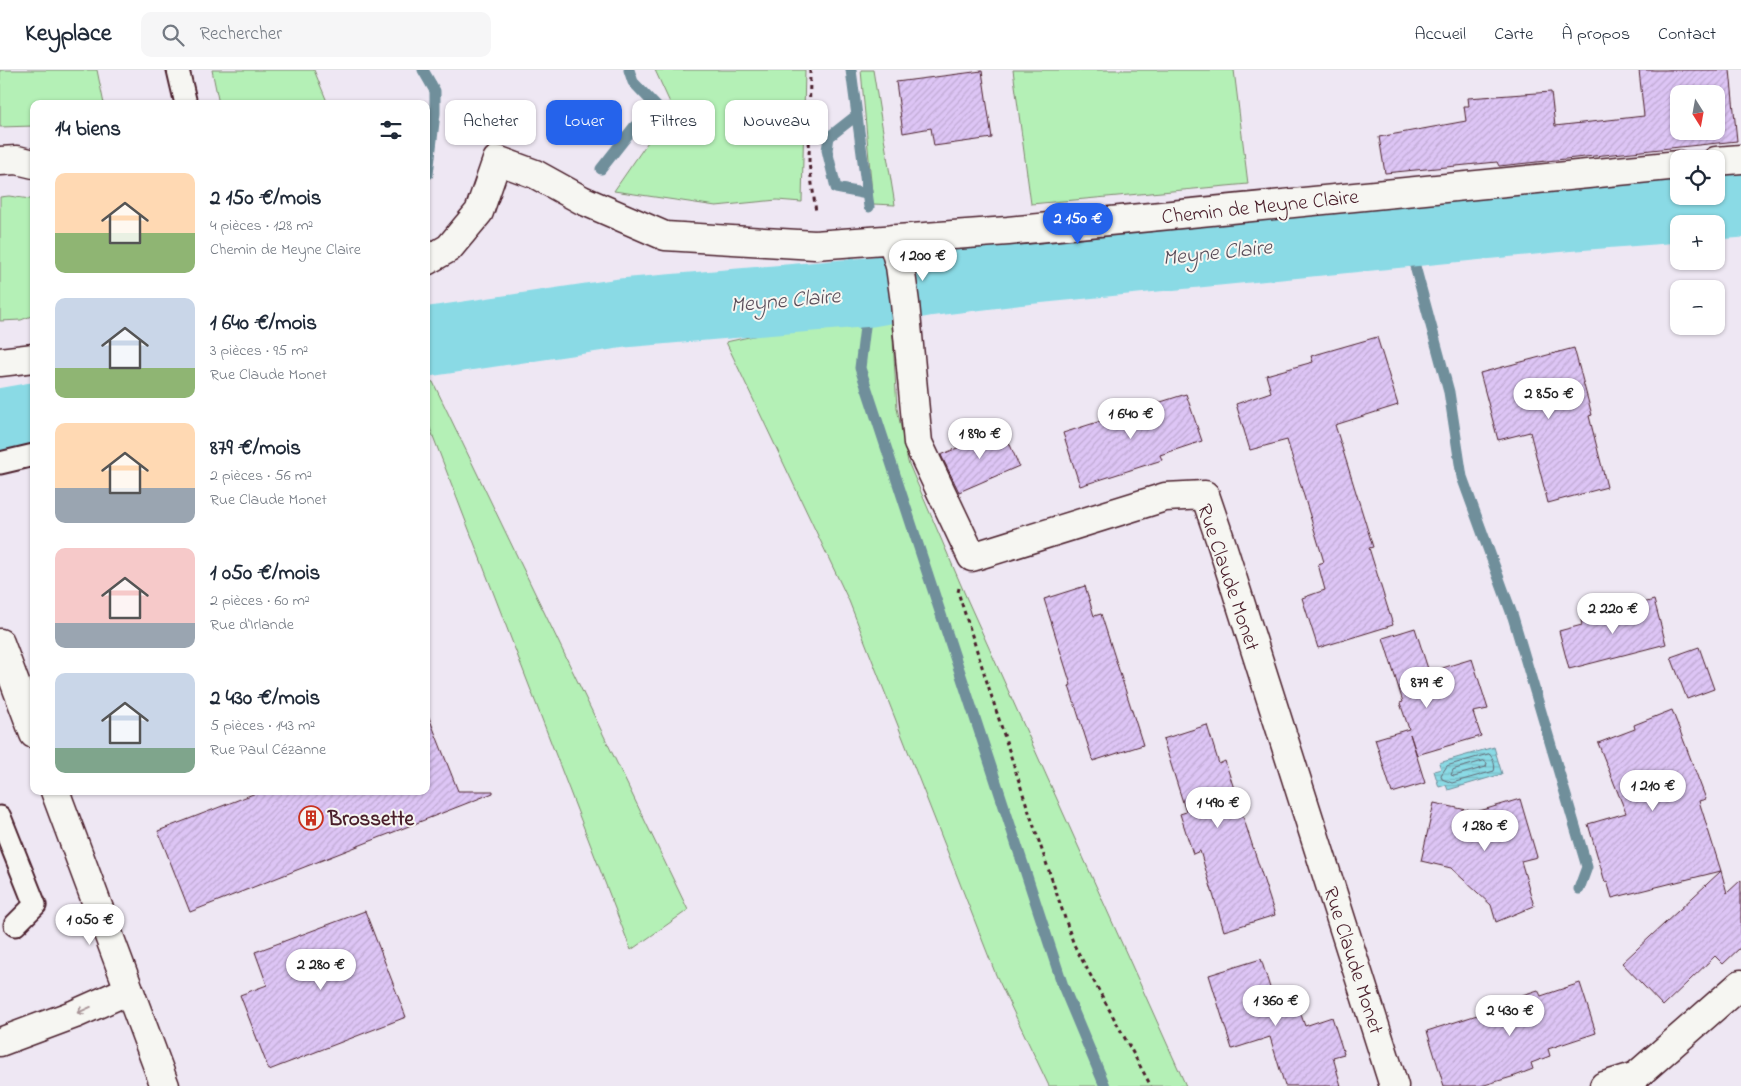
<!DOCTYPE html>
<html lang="fr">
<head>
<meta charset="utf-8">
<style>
	body { margin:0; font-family:"Indie Flower",sans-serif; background:#f6f6f7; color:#1f2937; height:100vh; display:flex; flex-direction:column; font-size:19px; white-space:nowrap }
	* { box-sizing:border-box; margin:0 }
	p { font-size:16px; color:#747a83 }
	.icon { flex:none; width:28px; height:28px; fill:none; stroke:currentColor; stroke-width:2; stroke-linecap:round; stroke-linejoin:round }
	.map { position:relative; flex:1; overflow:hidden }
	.details { position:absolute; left:30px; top:30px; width:400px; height:695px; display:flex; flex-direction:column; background:#fff; border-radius:10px; box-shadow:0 1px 4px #0004 }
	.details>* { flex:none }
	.guide { position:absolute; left:445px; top:30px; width:475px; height:45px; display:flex; gap:10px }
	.needle { width:32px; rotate:169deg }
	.tools { position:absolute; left:1670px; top:15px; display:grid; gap:10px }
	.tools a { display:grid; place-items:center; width:55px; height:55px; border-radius:10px; background:#fff; box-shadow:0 1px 4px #0004; font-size:25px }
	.price { position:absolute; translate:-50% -42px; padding:0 11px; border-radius:18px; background:#fff; color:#222; font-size:16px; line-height:32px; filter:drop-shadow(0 1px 2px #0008) }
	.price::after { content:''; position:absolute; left:50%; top:30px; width:15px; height:11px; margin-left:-8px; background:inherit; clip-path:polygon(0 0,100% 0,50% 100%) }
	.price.selected { background:#2563eb; color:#fff }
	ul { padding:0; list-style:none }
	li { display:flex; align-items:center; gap:15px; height:125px; padding:0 25px }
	li span { display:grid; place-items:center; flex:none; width:140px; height:100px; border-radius:10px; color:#555 }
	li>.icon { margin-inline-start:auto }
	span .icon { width:60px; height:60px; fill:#fffc; stroke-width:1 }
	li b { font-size:21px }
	h2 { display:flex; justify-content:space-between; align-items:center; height:60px; padding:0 25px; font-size:21px }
	.pill { padding:0 18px; border-radius:10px; background:#fff; box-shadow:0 1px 4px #0004; font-size:18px; line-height:45px }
	.pill.selected { background:#2563eb; color:#fff }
	header { display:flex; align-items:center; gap:30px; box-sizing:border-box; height:70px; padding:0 25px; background:#fff; border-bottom:1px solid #e0e1e3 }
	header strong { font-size:24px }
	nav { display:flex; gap:28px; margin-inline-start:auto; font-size:18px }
	.search { width:350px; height:45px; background:#f6f6f7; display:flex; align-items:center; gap:12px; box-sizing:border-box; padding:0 18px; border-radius:10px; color:#747a83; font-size:19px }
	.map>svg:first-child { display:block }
</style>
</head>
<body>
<header>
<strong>Keyplace</strong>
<div class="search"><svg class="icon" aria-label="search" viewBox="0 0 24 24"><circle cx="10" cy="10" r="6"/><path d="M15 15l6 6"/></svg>Rechercher</div>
<nav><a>Accueil</a><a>Carte</a><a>À propos</a><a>Contact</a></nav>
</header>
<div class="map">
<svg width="1741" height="1016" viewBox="0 0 1741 1016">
	<defs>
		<pattern id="water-rules" width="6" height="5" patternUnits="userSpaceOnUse" patternTransform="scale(1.25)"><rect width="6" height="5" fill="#8adae5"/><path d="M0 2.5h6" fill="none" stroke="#79bbc5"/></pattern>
		<pattern id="building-hatch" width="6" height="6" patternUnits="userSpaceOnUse" patternTransform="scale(1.25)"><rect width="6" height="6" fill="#ddc5f5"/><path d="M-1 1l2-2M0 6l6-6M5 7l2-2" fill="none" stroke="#bfa9d2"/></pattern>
	</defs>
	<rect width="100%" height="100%" fill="#eee7f3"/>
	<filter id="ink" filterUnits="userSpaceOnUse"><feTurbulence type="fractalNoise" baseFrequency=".02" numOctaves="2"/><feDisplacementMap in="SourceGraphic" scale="10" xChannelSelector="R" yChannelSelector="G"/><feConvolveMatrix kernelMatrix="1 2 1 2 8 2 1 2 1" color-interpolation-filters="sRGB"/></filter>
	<g filter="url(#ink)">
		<path fill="#b4f0b6" stroke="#7f8870" d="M0 0H97L104 34H34V56L0 57Z
			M212 0H314L328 34H219Z
			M655 0H805L802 132 777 130 716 136 614 121 672 37Z
			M861 0H873L895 135 873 134Z
			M1013 0H1234L1248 114 1031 134Z
			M9 126 30 129 34 131V245L21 250 0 251V127Z
			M891 236 897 338 908 392 967 529 1186 1016H1049L996 905 849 531 726 272Z
			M426 310 433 312 688 840 631 880 426 348Z"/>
		<path fill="url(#water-rules)" stroke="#708f9b" d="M1494 677 1502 704 1448 720 1446 715 1439 717 1434 701 1441 699 1439 693Z"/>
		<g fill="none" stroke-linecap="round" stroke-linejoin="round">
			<path stroke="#646a75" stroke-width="1" d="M1489 684C1493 686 1496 697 1494 701L1452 713 1442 709 1441 705 1447 696Z
				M1484 691 1487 693 1486 697 1454 706 1451 705 1453 700Z"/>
			<path stroke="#708f9b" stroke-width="11" d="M423 0 435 21V43L428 104
				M851 0 869 137
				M857 45 829 67 827 80 836 118 867 124
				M601 99 634 57 657 37 633 12 629 0
				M1406 163 1449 322 1462 407 1513 547 1587 797 1579 819
				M871 207 860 298 1063 916 1105 1016"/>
			<path stroke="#8adae5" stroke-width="69" d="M426 272 622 243 870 222 926 212 1015 201 1564 147 1741 133
				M0 353 34 347"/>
		</g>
		<path fill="url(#building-hatch)" stroke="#4a1f2b" fill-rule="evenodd" d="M1639 0H1730L1737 71 1499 96 1497 92 1385 103 1379 67 1466 51 1464 36H1469L1468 28 1551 22 1555 56 1644 46ZM1679 24H1716V61H1679Z
			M982 1 992 68 934 76 931 58 903 63 896 12Z
			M1377 267 1398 335 1335 355 1373 477 1369 478 1393 555 1318 578 1302 528 1325 520 1318 494 1324 492 1287 370 1250 380 1236 334 1271 322 1266 305 1313 292 1311 286Z
			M1574 278 1592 345 1589 346 1607 417 1548 433 1530 362 1498 370 1480 303Z
			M1186 324 1202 371 1160 385 1162 390 1080 416 1063 363Z
			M1003 358 1019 396 959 422 941 385Z
			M1085 516 1094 546 1101 544 1143 675 1093 691 1069 616 1071 615 1044 529Z
			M1654 530 1666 574 1569 599 1559 561 1582 555 1581 550Z
			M1415 558 1429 602 1472 589 1488 639 1473 642 1481 666 1417 685 1410 664 1425 713 1392 723 1375 669 1409 659 1400 633 1403 632 1383 568Z
			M1699 577 1714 619 1687 629 1671 587Z
			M1672 640 1706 729 1699 731 1721 801 1612 828 1607 811 1605 812 1588 754 1626 743 1598 673 1635 659 1634 655Z
			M426 645H428L458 721H493V723L190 842 158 761 261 721H426Z
			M1207 655 1219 694 1225 691 1275 845 1224 861 1200 781 1193 784 1180 744 1186 742 1163 669Z
			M1520 729 1537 787 1521 791 1534 836 1496 852 1491 835 1451 798 1421 791 1434 733 1476 742Z
			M1721 801 1727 823 1741 810V877L1723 894 1715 886 1663 936 1622 893Z
			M365 841 406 947 269 1000 240 925 267 915 255 882Z
			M1261 889 1271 921 1281 919 1288 942 1299 939 1305 956 1332 947 1344 984 1333 987 1341 1016H1285L1270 967 1232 979 1209 905Z
			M1580 913 1596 963 1548 979 1550 986 1531 993 1533 999 1515 1006 1481 1016H1444L1427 961 1496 939 1494 934 1538 920 1541 926Z"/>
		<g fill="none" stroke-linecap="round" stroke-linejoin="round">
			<g stroke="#4a1f2b" stroke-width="25">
				<path id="service" d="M178 0 186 34
					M0 393 34 385
					M0 747 35 835 15 855"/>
			</g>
			<g stroke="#4a1f2b" stroke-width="31">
				<path id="minor" d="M1716 91 1741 89
					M892 169 900 196 905 233 918 373 972 487 1165 427 1205 425 1220 469 1394 1016
					M426 191 449 178 479 142 497 90 535 104 582 130 665 166 815 175 1008 161 1679 95
					M0 972 75 944 129 920
					M1604 1016 1636 1006 1741 914"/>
			</g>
			<g stroke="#4a1f2b" stroke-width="31">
				<path id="tertiary" d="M0 91 17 90 34 94
					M0 292 34 288
					M0 573 34 664
					M55 721 165 1016"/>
			</g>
			<path stroke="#4a1f2b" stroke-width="3" stroke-dasharray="4 4" stroke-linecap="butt" d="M810 0 809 93 816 142
				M959 518 958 522 1024 727 1074 875 1151 1016"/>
			<use href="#service" stroke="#f6f6f2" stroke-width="21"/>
			<use href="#minor" stroke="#f6f6f2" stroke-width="28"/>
			<use href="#tertiary" stroke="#f6f6f2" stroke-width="28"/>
		</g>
		<defs><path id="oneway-shaft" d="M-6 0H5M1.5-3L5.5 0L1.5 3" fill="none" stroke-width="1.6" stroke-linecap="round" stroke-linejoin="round" transform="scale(1.25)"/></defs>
		<use stroke="#a99598" href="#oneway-shaft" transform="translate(84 940) rotate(156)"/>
	</g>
	<defs>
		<g id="building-ring" transform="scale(1.25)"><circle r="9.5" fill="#f6f6f2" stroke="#c8321e" stroke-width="1.5"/><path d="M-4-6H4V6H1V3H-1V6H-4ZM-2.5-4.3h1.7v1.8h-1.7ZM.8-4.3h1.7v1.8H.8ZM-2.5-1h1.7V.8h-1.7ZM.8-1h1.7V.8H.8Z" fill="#c8321e"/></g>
	</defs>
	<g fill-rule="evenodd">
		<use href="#building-ring" x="311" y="748"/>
	</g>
	<g text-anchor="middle" stroke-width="4" stroke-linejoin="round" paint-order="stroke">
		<g font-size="21" fill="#4a1f2b" stroke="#f6f6f2">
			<text transform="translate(1260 136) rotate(-6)" y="7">Chemin de Meyne Claire</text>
			<text transform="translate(1229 507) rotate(71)" y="7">Rue Claude Monet</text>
			<text transform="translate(1354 890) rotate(72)" y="7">Rue Claude Monet</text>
		</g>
		<g font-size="21" font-weight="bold" fill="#4a1f2b" stroke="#f6f6f2" text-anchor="start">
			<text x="328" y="755">Brossette</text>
		</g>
		<g font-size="22" font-style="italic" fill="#5a4e5a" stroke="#f6f6f2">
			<text transform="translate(1217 181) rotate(-6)" y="8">Meyne Claire</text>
			<text transform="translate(785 229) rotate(-5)" y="8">Meyne Claire</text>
		</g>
	</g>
</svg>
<div class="tools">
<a><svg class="needle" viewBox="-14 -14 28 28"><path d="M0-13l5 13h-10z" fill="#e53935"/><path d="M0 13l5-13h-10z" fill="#747a83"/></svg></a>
<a><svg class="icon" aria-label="locate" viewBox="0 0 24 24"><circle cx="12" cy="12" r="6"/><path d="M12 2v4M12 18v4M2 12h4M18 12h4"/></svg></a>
<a>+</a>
<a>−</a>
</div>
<b class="price selected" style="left:1078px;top:175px">2 150 €</b>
<b class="price" style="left:923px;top:212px">1 200 €</b>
<b class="price" style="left:1549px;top:350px">2 850 €</b>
<b class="price" style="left:1131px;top:370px">1 640 €</b>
<b class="price" style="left:980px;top:390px">1 890 €</b>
<b class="price" style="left:1613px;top:565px">2 220 €</b>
<b class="price" style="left:1427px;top:639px">879 €</b>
<b class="price" style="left:1653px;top:742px">1 210 €</b>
<b class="price" style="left:1218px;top:759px">1 490 €</b>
<b class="price" style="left:1485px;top:782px">1 280 €</b>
<b class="price" style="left:90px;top:876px">1 050 €</b>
<b class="price" style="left:321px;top:921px">2 280 €</b>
<b class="price" style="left:1276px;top:957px">1 360 €</b>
<b class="price" style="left:1510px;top:967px">2 430 €</b>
<div class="guide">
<a class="pill">Acheter</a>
<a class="pill selected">Louer</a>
<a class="pill">Filtres</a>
<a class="pill">Nouveau</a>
</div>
<section class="details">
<h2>14 biens<svg class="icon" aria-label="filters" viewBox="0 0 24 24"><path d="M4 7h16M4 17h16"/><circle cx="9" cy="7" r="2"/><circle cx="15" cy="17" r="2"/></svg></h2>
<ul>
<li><span style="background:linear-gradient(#ffd9b3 60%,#8fb573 0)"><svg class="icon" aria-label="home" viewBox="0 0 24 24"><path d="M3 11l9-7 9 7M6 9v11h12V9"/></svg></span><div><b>2 150 €/mois</b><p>4 pièces · 128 m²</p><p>Chemin de Meyne Claire</p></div></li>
<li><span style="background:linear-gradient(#c9d6e8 70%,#8fb573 0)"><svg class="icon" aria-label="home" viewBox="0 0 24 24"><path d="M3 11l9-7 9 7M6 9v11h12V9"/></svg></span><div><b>1 640 €/mois</b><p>3 pièces · 95 m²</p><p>Rue Claude Monet</p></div></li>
<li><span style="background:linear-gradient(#ffd9b3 65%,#9aa5b1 0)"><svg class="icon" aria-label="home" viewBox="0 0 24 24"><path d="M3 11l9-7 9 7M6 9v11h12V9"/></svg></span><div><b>879 €/mois</b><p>2 pièces · 56 m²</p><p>Rue Claude Monet</p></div></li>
<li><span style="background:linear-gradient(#f6c9c9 75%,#9aa5b1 0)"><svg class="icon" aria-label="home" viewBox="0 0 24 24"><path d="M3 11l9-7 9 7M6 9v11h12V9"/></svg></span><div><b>1 050 €/mois</b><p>2 pièces · 60 m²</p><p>Rue d'Irlande</p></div></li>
<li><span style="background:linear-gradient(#c9d6e8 75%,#7fa58c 0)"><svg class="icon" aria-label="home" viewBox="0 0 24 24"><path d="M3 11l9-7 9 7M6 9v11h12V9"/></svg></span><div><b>2 430 €/mois</b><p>5 pièces · 143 m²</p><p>Rue Paul Cézanne</p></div></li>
</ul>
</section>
</div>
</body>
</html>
